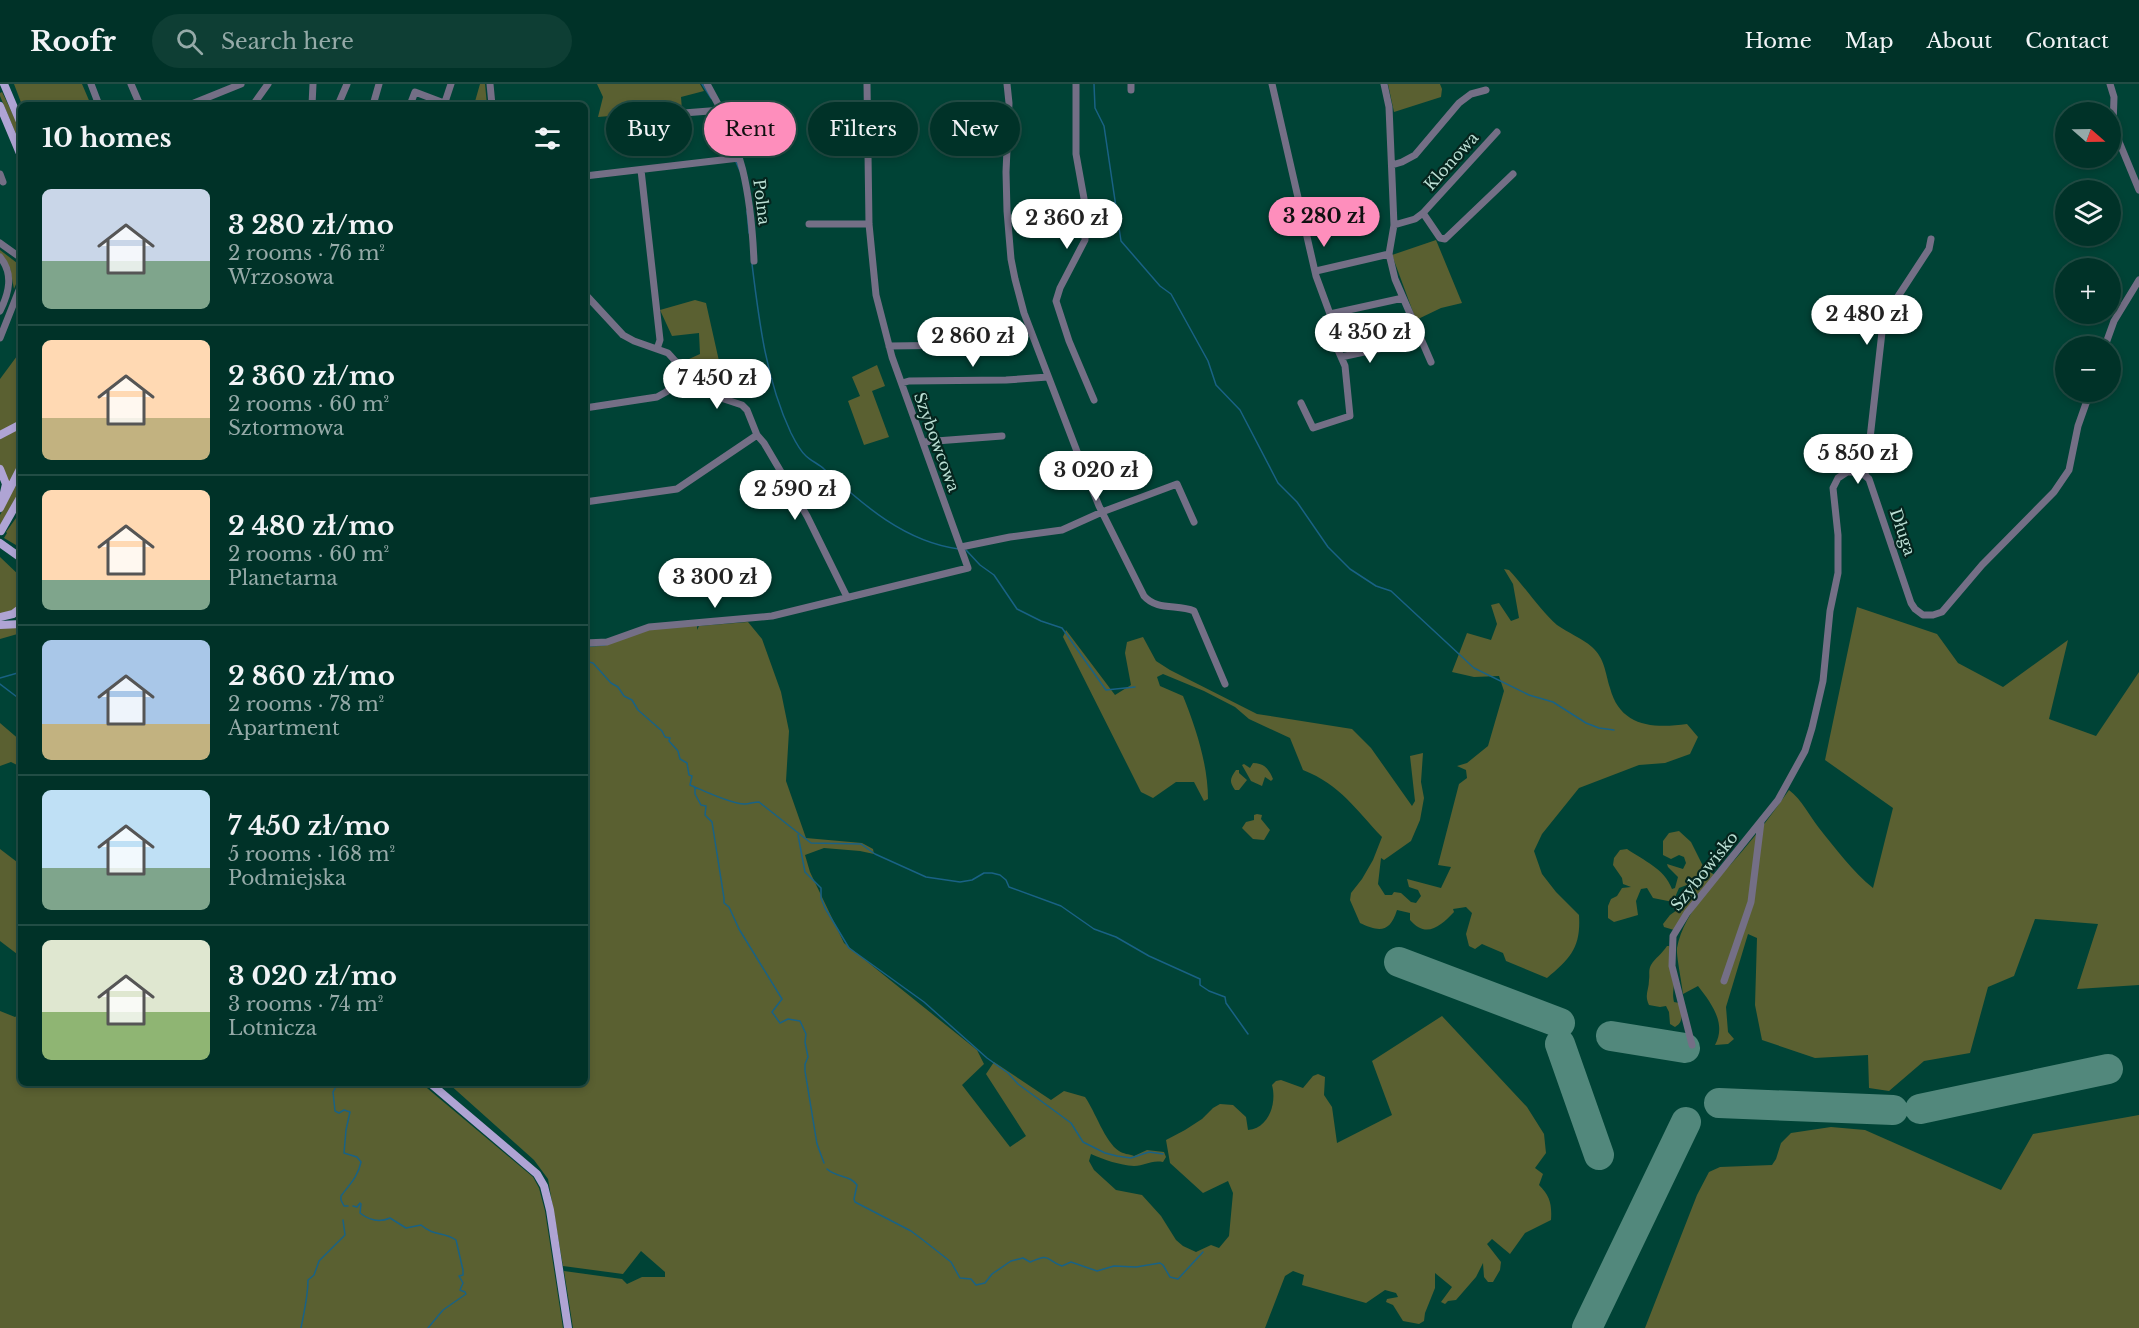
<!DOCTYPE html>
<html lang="en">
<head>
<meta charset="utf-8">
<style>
	body { margin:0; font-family:"Libre Baskerville",serif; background:#0e3e34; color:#f1f3f6; height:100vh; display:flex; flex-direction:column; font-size:22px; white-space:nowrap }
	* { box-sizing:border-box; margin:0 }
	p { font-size:20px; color:#95aaa8 }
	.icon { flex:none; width:33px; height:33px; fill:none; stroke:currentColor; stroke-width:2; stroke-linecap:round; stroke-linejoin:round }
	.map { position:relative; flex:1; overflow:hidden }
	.details { position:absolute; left:18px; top:18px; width:570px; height:984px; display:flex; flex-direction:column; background:#003228; border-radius:9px; box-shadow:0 3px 9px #0003,0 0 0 2px #224d45 }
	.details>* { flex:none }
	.hud { position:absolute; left:606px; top:18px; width:570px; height:54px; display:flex; gap:12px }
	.needle { width:39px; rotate:110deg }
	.buttons { position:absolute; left:2055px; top:18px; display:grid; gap:12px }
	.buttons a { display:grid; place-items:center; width:66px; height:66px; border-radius:50%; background:#003228; box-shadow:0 3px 9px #0003,0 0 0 2px #224d45; font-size:30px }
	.price { position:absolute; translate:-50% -51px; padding:0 14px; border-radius:21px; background:#fff; color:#222; font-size:20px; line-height:39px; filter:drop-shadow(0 2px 3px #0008) }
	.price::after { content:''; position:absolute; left:50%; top:36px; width:18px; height:14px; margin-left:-9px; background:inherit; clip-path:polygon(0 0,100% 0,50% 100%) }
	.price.on { background:#fe8ebc; color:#111 }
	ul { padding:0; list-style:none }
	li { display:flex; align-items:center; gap:18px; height:150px; padding:0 24px }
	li+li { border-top:2px solid #224d45 }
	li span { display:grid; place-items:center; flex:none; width:168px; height:120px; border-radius:9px; color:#555 }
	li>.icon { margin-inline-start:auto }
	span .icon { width:72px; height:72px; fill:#fffc; stroke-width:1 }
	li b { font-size:26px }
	h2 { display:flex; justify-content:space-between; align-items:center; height:72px; padding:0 24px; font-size:26px }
	.chip { padding:0 21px; border-radius:27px; background:#003228; box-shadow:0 3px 9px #0003,0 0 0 2px #224d45; font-size:21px; line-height:54px }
	.chip.on { background:#fe8ebc; color:#111 }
	header { display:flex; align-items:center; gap:36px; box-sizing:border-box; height:84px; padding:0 30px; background:#003228; border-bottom:2px solid #224d45 }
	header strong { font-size:28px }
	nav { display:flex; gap:33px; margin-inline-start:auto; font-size:21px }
	.search { width:420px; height:54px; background:#0e3e34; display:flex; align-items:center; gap:15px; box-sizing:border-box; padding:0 21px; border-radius:33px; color:#95aaa8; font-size:22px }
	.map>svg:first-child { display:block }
</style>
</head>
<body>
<header>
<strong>Roofr</strong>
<div class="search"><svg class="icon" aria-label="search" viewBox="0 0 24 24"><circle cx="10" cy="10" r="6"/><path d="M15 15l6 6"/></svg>Search here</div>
<nav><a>Home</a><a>Map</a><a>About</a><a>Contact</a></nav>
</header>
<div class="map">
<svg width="2139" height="1244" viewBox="0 0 2139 1244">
	<rect width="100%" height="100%" fill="#004336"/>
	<path fill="#5a6031" d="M14 0H82L91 21H22Z
		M480 0H485L487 21H474Z
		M597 0H700L704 7 681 13 682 26 598 33 603 13Z
		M1388 0H1440L1442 5 1441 13 1394 28Z
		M2 8 21 47V62L0 12V9Z
		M1436 156 1462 219 1441 224 1416 236 1392 171Z
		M0 166 21 182V188L14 205 10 184 0 171Z
		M695 216 706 219 719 277 732 284H742L745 300 735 307 729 302 727 292C712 299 699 285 689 275L700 270 699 249 672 252 660 226Z
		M20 268H21V338L0 348V295Z
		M877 281 885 302 872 307 889 353 864 361 848 317 860 312 852 293Z
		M21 343V376L9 402 0 382V353Z
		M21 390V405L0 442V431Z
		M21 427V464L4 454 7 449 6 448Z
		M0 473 21 493V521L17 525 0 530Z
		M1504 485 1509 486C1524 502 1541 527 1557 541 1568 549 1582 554 1592 563 1605 575 1605 588 1610 604 1620 642 1652 645 1687 640L1698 653 1690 670 1665 679 1639 681 1579 704 1542 750 1534 767 1542 790 1556 808 1579 831C1581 863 1571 874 1547 894L1506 877 1503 869 1482 860 1475 865 1469 862 1466 850 1472 829 1466 823 1453 825 1454 828C1441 842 1426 855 1410 836V829L1397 826C1390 849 1379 848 1360 839L1350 816 1351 809 1362 795 1373 776 1382 753C1356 726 1341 701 1303 686L1290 654 1249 635 1235 623 1204 607 1163 590 1157 593 1160 602 1183 612C1196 644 1208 681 1208 715L1204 717 1194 698H1176L1153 714 1141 708 1063 553 1066 546 1115 611 1131 601 1125 569 1127 558 1143 553 1156 577 1170 586 1257 630 1352 645 1371 664 1412 722 1415 717 1410 672 1423 669 1421 698 1424 714 1420 736 1411 757 1384 776 1381 774 1378 800 1385 811H1392L1394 808 1401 809 1411 818 1416 819 1421 812 1418 806 1409 803 1407 795 1441 804 1451 783 1438 781 1459 700 1467 694 1466 686 1457 682 1467 679 1488 662 1504 607 1499 592 1474 593 1452 588 1467 549 1491 556 1497 540 1491 521 1499 519 1511 537 1519 534 1513 500Z
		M1857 523 1937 550 1958 579 2003 603 2068 556 2049 635 2096 652 2139 588V901L2077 905 2098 840 2035 835 2014 892 1988 903 1970 969 1924 977 1889 1007 1869 1004 1868 971 1815 974 1762 956 1755 921 1757 854 1748 850 1726 923 1728 948 1734 955 1728 960 1715 961C1727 939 1711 919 1698 902L1683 910C1682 899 1676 871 1677 864 1684 826 1720 794 1744 765 1760 746 1775 726 1789 706 1802 716 1809 731 1819 744 1835 764 1853 788 1873 804L1893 724 1825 676Z
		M748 538 762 555 781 608 789 647 786 697 806 754 862 759 873 765 874 770 860 767 824 764 805 771 810 788 844 859 977 966 984 980 962 1001 1010 1063 1026 1052 986 990 994 978 1051 1016 1064 1007 1085 1013C1095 1027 1105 1058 1119 1067 1123 1070 1129 1070 1134 1072L1147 1066 1164 1068 1166 1073 1163 1078C1150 1076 1145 1082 1134 1082 1119 1081 1105 1076 1091 1070L1089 1077 1094 1086 1116 1106 1142 1111 1161 1132 1176 1156 1183 1162 1196 1168 1211 1161 1219 1164 1229 1152 1233 1109 1228 1097 1203 1109 1170 1079 1166 1056 1185 1046 1202 1035 1213 1024 1220 1020 1233 1021 1246 1033 1248 1046C1269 1044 1277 1019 1272 1001L1276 997 1281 996 1303 1004 1313 992 1318 990 1325 993 1324 1011 1332 1023 1337 1059 1392 1031 1372 977 1442 932 1527 1023 1544 1050 1546 1069 1535 1084 1543 1090 1539 1101C1550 1112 1552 1120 1551 1136L1525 1149 1510 1170 1492 1155 1487 1160 1501 1178 1500 1186 1493 1198H1488L1484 1193 1483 1179 1476 1193 1456 1216 1448 1217 1445 1220 1441 1218 1452 1203 1435 1189V1204L1425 1229 1424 1237 1419 1240 1403 1237 1393 1221 1386 1218 1387 1215 1398 1213 1396 1209 1385 1206 1366 1219 1302 1201 1304 1191 1293 1187 1285 1192 1265 1244H573L564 1187 622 1195 627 1200 642 1193H665V1188L641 1167 623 1190 563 1182 548 1095 534 1076 448 999H585V560L657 544 697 541V546L699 542Z
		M21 542V549L0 555V543Z
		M0 639 21 657V683L11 678 0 682Z
		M1253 679C1264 679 1269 685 1273 695L1271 697 1265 693 1262 702 1251 697 1242 681 1244 680 1250 684Z
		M1236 686H1239V689L1247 696 1239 706H1235C1229 697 1230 695 1236 686Z
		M1257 730 1262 731 1261 735 1270 746 1264 756 1253 755 1242 744 1246 738 1254 736V731Z
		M1679 747 1691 758 1704 784 1716 792 1674 846 1664 843 1663 840 1670 831 1677 826 1681 814 1694 801 1692 799 1679 804 1673 818 1653 814 1647 804 1641 805 1636 817 1638 831 1614 838 1608 834V822L1611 815 1617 812 1622 804 1631 803 1623 800 1622 794 1613 781 1614 774 1620 766 1627 765C1644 777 1664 784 1672 805L1675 804 1678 793 1668 783 1667 780 1683 785 1686 779 1684 773 1679 771 1671 775 1663 771V757L1669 749Z
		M0 765 21 781V873L0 857Z
		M1667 862H1669L1670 865C1671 876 1674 887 1674 897 1674 905 1672 909 1674 918L1679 919C1681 929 1685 937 1675 943L1670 940 1669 928 1666 922 1660 923 1649 921C1644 911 1649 906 1649 896 1650 890 1648 887 1651 881 1655 874 1662 870 1667 862Z
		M0 927 15 933 21 929V999H421L533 1093 539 1104 545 1127 563 1244H0Z
		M2139 1031V1244H1645L1697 1111 1709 1088 1720 1083 1772 1081 1776 1075 1781 1059 1791 1049 1831 1043 1865 1046 2001 1106 2033 1050Z"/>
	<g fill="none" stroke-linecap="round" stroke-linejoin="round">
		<path stroke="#196285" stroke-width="1.5" d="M702 0 711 14
			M1094 0 1095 24 1104 42 1121 157 1160 202 1171 210 1208 277 1216 301 1240 326 1278 399 1297 418 1328 463 1350 485 1376 502 1391 507 1474 584 1529 611 1553 618 1586 639 1599 644 1614 646
			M717 29 725 60 733 72
			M736 78 740 87
			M747 127 749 149
			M752 180C759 237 766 296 791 349 794 355 800 367 806 372 811 377 819 380 824 385 863 421 905 458 959 465
			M966 466 980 481 994 491 1017 525 1041 537 1062 544 1106 606 1135 603
			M589 562 605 561
			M585 577 593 579 611 599 618 603 624 612 632 616 638 626 662 647 665 653 670 654 669 657 678 667 680 675 687 679 689 691 692 692 690 701C702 706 733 721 745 720 749 720 754 718 759 718L811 759 861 760 875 770 926 793 960 798 972 796 984 789H992L1000 791 1006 796 1009 803 1061 822 1094 845 1116 853 1149 872 1200 895V901L1209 907 1225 913 1226 919 1248 950
			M0 594 21 588
			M0 600 21 616
			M695 703V710L701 721 706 722 705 731 712 738 724 814V819L729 823 739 845 782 915 772 928 780 939 788 935 800 937 806 950 805 958 808 973 805 980V987L817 1060 824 1079
			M798 751 805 788 821 804V814L825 824 849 864 924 918 987 974 1008 989 1018 1000 1071 1039 1083 1058 1105 1069 1117 1072 1131 1074 1149 1068 1163 1070
			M338 999 333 1008 335 1027 339 1029 344 1026 350 1028 346 1046 344 1069 357 1073 361 1078C358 1093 349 1101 341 1112V1116L344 1122H348
			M827 1085C837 1094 850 1091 857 1101L854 1115 855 1118 911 1147 923 1156 951 1178 960 1194 971 1195 976 1201 985 1199 992 1190 1011 1177 1023 1174 1030 1178C1052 1169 1044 1175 1062 1182L1071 1178 1097 1187 1114 1182 1136 1183 1160 1179 1163 1181 1170 1193 1178 1195 1203 1168
			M353 1122 357 1123 360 1119 361 1120 360 1129C369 1136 379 1139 390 1134L406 1144 421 1141C435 1153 443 1147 456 1156L463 1186V1191L459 1192 463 1199 460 1206 465 1208 466 1210 443 1226 428 1244
			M301 1244C304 1228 308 1213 308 1196L314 1191 319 1177 345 1151 343 1136"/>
		<path stroke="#52887c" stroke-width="30" d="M1399 878 1560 939
			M1611 952 1685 964
			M1560 960 1599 1071
			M1719 1019 1893 1026
			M1920 1025 2108 985
			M1587 1244 1686 1038"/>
		<path stroke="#746f86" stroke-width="7" d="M91 0 99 21
			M131 0 140 21
			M490 0 492 21
			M707 0C742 59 751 109 754 177
			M1007 0 1009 19 1006 88 1007 127 1011 175 1015 195 1024 229 1078 370 1099 422 1144 512C1157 527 1178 520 1194 527L1225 600
			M1076 0V70L1085 120V156L1060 204 1056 217 1069 257 1094 316
			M1131 0V6
			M1272 0 1316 192 1330 230 1338 266 1345 282 1350 332 1313 344 1301 319
			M1384 0 1389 23 1394 141 1389 170 1395 195 1431 278
			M2110 0 2114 13 2113 43 2139 106
			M189 21 241 0
			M253 21 268 0
			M312 21 313 0
			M338 21 347 0
			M373 21 379 0
			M410 21 415 8 444 19
			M444 21 451 0
			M658 31 722 26
			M1392 81 1402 78 1415 71 1459 19 1471 10 1486 6
			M641 86 660 256 657 265
			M0 90 3 98
			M585 92 739 74
			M1423 129 1440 154 1445 155 1513 90
			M809 140H869
			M1394 141 1415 135 1423 129 1497 48
			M0 159 21 174
			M0 173C14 190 9 209 0 227
			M1316 187 1389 170
			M585 210 623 251 634 257 668 269 687 290 713 309 724 315 742 321 747 326 757 351 764 359 807 432 847 513
			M1330 230 1403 214
			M0 254 21 201
			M889 262 969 261
			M2105 262 2114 237 2139 196
			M1341 273 1392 262
			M902 299 909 297 1006 296 1048 293
			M585 324 657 313 666 308 687 290
			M923 358 1002 352
			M1865 390 1867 381 1882 248 1895 217 1929 165 1931 155
			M585 418 677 405 757 351
			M961 463 1010 453 1062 446 1102 428 1177 400 1194 438
			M585 559 607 558 649 543 772 532 968 484 892 273 876 211 869 140 867 0
			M1724 897 1751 818 1761 738
			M1692 961 1672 882 1673 852 1687 829 1778 716 1805 667 1812 644 1823 597 1830 527 1838 489V451L1833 404 1838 394 1847 388H1861L1869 395 1911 519 1915 525 1923 531H1933L1942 528 1982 481 2054 408 2069 386 2078 342 2090 308"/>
		<path stroke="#afa4d4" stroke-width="8" d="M4 0 21 40
			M0 22 21 72
			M0 351 21 340
			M0 385 6 400 3 413
			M0 424 21 383
			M1 447 21 412
			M0 459 21 474
			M0 533 13 530 21 524
			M0 541 21 540
			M430 999 537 1090 544 1102 550 1126 568 1244"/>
	</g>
	<g text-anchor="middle" stroke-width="4.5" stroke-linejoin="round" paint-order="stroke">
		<g font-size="16" fill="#bbdfd4" stroke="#05251e">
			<text transform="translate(1451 77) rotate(-48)" y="6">Klonowa</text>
			<text transform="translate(762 118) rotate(83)" y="6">Polna</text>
			<text transform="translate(937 358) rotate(70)" y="6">Szybowcowa</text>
			<text transform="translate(1903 448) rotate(71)" y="6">Długa</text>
			<text transform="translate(1704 787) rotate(-51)" y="6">Szybowisko</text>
		</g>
	</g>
</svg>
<div class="buttons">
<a><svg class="needle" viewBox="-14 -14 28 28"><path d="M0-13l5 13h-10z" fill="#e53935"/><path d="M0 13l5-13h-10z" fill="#95aaa8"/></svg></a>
<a><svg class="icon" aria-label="layers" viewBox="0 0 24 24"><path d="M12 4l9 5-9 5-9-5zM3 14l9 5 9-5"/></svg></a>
<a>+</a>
<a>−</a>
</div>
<b class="price on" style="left:1324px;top:164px">3 280 zł</b>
<b class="price" style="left:1067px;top:166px">2 360 zł</b>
<b class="price" style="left:1867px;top:262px">2 480 zł</b>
<b class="price" style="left:1370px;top:280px">4 350 zł</b>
<b class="price" style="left:973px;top:284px">2 860 zł</b>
<b class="price" style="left:717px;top:326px">7 450 zł</b>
<b class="price" style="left:1858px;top:401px">5 850 zł</b>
<b class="price" style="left:1096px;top:418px">3 020 zł</b>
<b class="price" style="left:795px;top:437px">2 590 zł</b>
<b class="price" style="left:715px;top:525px">3 300 zł</b>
<div class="hud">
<a class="chip">Buy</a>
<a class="chip on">Rent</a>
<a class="chip">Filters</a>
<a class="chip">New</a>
</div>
<section class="details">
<h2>10 homes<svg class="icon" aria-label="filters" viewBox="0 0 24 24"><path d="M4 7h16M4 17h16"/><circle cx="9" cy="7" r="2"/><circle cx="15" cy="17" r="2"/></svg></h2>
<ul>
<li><span style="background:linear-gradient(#c9d6e8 60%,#7fa58c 0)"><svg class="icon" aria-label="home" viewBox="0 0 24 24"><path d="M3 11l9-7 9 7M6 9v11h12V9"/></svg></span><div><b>3 280 zł/mo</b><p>2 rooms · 76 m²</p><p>Wrzosowa</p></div></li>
<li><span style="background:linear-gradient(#ffd9b3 65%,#c2b280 0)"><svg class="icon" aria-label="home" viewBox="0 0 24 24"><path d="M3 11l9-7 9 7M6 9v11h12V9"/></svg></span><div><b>2 360 zł/mo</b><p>2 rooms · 60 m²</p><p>Sztormowa</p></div></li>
<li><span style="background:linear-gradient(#ffd9b3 75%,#7fa58c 0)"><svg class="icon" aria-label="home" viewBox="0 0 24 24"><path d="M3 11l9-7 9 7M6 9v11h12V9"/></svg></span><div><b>2 480 zł/mo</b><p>2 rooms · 60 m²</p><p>Planetarna</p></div></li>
<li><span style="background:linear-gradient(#a9c7e8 70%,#c2b280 0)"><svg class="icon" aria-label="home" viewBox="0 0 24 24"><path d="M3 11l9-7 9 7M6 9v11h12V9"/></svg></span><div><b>2 860 zł/mo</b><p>2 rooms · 78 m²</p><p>Apartment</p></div></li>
<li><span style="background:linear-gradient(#bfe0f5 65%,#7fa58c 0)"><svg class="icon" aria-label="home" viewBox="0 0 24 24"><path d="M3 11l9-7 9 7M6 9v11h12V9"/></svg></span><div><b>7 450 zł/mo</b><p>5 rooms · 168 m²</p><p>Podmiejska</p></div></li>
<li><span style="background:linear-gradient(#dfe7d0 60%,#8fb573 0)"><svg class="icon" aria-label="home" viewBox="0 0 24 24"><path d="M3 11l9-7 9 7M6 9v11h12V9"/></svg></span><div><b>3 020 zł/mo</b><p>3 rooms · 74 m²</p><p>Lotnicza</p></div></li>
</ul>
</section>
</div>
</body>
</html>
